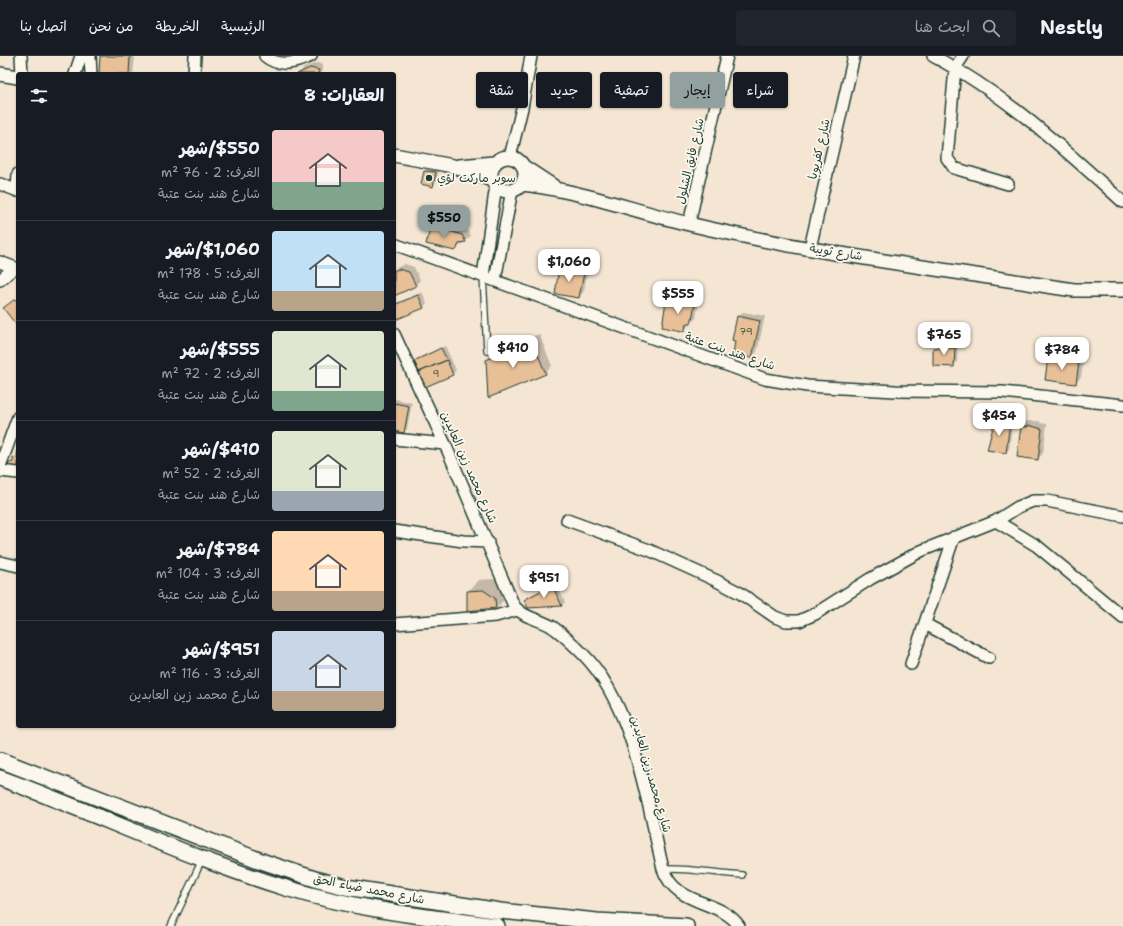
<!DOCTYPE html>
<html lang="ar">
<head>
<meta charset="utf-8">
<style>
	body { margin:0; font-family:"Shantell Sans","Playpen Sans Arabic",sans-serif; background:#20242c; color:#f1f3f6; direction:rtl; height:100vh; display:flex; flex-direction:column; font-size:15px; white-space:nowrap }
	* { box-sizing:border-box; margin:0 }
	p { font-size:13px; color:#9ea1a6 }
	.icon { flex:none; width:22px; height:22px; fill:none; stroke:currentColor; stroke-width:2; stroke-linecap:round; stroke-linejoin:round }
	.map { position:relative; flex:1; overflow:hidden; direction:ltr }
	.panel { position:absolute; left:16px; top:16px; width:380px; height:656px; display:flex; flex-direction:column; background:#171b24; border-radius:4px; box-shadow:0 1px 3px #0004; direction:rtl }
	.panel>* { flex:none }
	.top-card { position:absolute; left:408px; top:16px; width:380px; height:36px; direction:rtl; display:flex; gap:8px }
	.price { position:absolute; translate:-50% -34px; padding:0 9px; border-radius:8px; background:#fff; color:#222; font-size:13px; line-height:26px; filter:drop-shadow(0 1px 2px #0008) }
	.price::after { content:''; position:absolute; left:50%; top:24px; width:12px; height:9px; margin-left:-6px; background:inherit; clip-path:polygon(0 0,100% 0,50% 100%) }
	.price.current { background:#92a19f; color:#111 }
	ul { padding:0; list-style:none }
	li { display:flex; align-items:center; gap:12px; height:100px; padding:0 12px }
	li+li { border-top:1px solid #363941 }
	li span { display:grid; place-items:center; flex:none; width:112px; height:80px; border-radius:4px; color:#555 }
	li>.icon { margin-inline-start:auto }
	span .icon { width:48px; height:48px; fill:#fffc; stroke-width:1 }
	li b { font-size:17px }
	h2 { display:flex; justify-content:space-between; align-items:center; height:48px; padding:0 12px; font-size:17px }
	.pill { padding:0 14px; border-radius:4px; background:#171b24; box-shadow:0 1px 3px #0004; font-size:14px; line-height:36px }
	.pill.current { background:#92a19f; color:#111 }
	header { display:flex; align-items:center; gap:24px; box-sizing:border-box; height:56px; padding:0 20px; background:#171b24; border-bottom:1px solid #363941 }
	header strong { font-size:19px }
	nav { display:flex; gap:22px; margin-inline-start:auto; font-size:14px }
	.search { width:280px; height:36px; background:#20242c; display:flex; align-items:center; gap:10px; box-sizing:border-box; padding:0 14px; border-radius:4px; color:#9ea1a6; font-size:15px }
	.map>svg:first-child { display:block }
</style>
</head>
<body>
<header>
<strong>Nestly</strong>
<div class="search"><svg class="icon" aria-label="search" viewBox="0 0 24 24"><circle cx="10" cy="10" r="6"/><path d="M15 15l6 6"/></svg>ابحث هنا</div>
<nav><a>الرئيسية</a><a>الخريطة</a><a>من نحن</a><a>اتصل بنا</a></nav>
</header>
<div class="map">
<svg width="1123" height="870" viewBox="0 0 1123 870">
	<rect width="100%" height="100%" fill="#f5e6d3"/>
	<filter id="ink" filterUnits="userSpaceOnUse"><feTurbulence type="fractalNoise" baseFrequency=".025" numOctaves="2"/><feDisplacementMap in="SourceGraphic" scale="8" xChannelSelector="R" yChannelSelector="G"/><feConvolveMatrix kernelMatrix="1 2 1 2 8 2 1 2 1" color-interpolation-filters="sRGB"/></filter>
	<g filter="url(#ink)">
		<path fill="#0003" d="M101 0H135L133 18H100Z
			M316 7 323 8 321 18H298L304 12Z
			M429 112 439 113 436 126 433 129 425 115Z
			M437 165 467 174 471 180 457 192 432 170Z
			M405 208 414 211 420 224 415 230 394 239V213Z
			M566 208 588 211 584 235 579 241 560 213Z
			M422 236 427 247 423 251 395 263 394 248Z
			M672 240 687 243 689 241 699 243 696 262 685 273 667 246Z
			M743 256 765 260 757 296 751 301 738 261Z
			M539 278 552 310 545 317 487 304 495 296Z
			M945 285H950V289H958L957 306 953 310 934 292 938 289H941Z
			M445 290 456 314 453 318 415 305 418 302Z
			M1054 297 1084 301 1081 321 1076 327 1049 302Z
			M395 343 412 347 407 373 403 376 394 374Z
			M1000 361 1013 363 1009 393 1006 396 996 365Z
			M1027 365H1040V367L1047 368 1043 397 1038 403 1022 370Z
			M494 523 506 531 507 541 496 552 468 535 479 524Z
			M556 527 565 546 562 549 529 551 525 544 528 540Z"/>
		<path fill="#e8c098" stroke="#1f3d34" d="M100 0H130L129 18H99Z
			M310 12 319 14 318 18H297Z
			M424 115 436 116 433 131 421 128Z
			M431 169 462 179 466 186 459 187 457 193 455 195 426 188Z
			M559 212 584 217 579 242 555 238Z
			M398 213 409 216 416 230 394 240V215Z
			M418 239 424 252 395 264 394 249Z
			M15 243 18 246V271L3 252Z
			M666 245 683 248V246L695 248 691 268H686L685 274 682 275 662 271Z
			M737 260 760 265 752 302 733 298 735 285 732 284Z
			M532 285 546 318 488 342 486 304Z
			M940 288H947V292H955L954 311 933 310V292H940Z
			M441 292 447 304 419 316 414 305Z
			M1048 302 1079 306 1076 328 1045 324Z
			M447 304 453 319 425 331 419 316Z
			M394 347 409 350 404 377 394 375Z
			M995 364 1010 366 1006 397 987 394Z
			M1028 369 1042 373 1038 404 1017 401 1021 370 1028 371Z
			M18 392V415L8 410 9 407 13 406V401L17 402Z
			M552 529 562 550 528 552 524 544Z
			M483 534 495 542 496 552 467 555V535Z"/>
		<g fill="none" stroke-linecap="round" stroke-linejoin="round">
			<g stroke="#1f3d34" stroke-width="8">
				<path id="service" d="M483 220 487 295
					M663 813C689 812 715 817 742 819
					M171 870 202 804"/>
			</g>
			<g stroke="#1f3d34" stroke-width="14">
				<path id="minor" d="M21 0 22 18
					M90 0 91 18
					M265 0C279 12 296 7 311 0
					M933 0C1004 37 1063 92 1123 146
					M963 0 955 12 947 102 954 112 1008 128
					M75 18 81 0
					M194 18 195 0
					M510 101 522 52 531 0
					M0 128 18 135
					M17 135 18 118
					M689 168 727 0
					M394 188 765 323 807 330 895 335 1003 336 1123 349
					M810 192 854 0
					M0 206 18 213
					M483 220 496 129
					M0 224 14 212
					M495 224 512 134
					M394 278 445 388 514 550C524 562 539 563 551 570 562 577 574 589 583 598 633 648 647 746 663 813 676 851 721 843 739 870
					M394 383 445 388
					M0 410 18 361
					M0 415 18 417
					M567 464 649 494 715 524 740 537 775 561 786 565H799L815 558 870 523 921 495 996 465 1018 451 1033 445H1047L1123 460
					M996 465 1037 490 1123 561
					M394 475 463 485 488 486
					M0 506 18 510
					M394 568 496 560 517 554
					M925 568 989 602
					M911 608 954 481"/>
			</g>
			<g stroke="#1f3d34" stroke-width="16">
				<path id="tertiary" d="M0 18 18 21
					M394 99 453 110 492 124
					M491 118a17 17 0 1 1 34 0a17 17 0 1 1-34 0Z
					M459 110 494 107
					M524 111 553 130
					M522 128C579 134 633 155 689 168 807 196 927 211 1047 230L1074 234H1123"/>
			</g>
			<g stroke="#1f3d34" stroke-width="18">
				<path id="secondary" d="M0 704 264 806 318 824 346 831 500 855 597 865 686 870
					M0 722C96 757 188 802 286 832 354 853 426 861 497 870"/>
			</g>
			<use href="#service" stroke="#fbf7ec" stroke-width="5.5"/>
			<use href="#minor" stroke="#fbf7ec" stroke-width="11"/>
			<use href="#tertiary" stroke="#fbf7ec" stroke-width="13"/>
			<use href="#secondary" stroke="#fbf7ec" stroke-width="15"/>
		</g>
	</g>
	<circle fill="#1f3d34" stroke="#fbf7ec" stroke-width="1.5" cx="429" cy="122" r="4"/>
	<g text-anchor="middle" stroke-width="3.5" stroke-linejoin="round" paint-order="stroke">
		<g font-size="10" fill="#515e4d">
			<text x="746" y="279">79</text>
			<text x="436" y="321">9</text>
		</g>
		<g font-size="12" fill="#1f3d34" stroke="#fbf7ec">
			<text transform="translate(819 93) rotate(-77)" y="4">شارع كفريوبا</text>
			<text transform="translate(690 105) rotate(-77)" y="4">شارع فايق الشلول</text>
			<text transform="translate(836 196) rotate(9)" y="4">شارع ثويبة</text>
			<text transform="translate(730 295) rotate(19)" y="4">شارع هند بنت عتبة</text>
			<text transform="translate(469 411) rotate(66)" y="4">شارع محمد زين العابدين</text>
			<text transform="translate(651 718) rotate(74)" y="4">شارع محمد زين العابدين</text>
			<text transform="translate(369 833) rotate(11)" y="4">شارع محمد ضياء الحق</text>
		</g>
		<g font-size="12" fill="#1f3d34" stroke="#fbf7ec" text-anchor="start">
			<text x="437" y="126">سوبر ماركت لؤي</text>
		</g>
	</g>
</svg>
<b class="price current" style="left:444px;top:183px">$550</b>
<b class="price" style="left:569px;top:227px">$1,060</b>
<b class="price" style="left:678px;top:259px">$555</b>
<b class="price" style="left:944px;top:300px">$765</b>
<b class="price" style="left:513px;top:313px">$410</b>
<b class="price" style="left:1062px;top:315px">$784</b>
<b class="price" style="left:999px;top:381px">$454</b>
<b class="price" style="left:544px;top:543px">$951</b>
<div class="top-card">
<a class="pill">شراء</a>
<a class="pill current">إيجار</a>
<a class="pill">تصفية</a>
<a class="pill">جديد</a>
<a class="pill">شقة</a>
</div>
<section class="panel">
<h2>العقارات: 8<svg class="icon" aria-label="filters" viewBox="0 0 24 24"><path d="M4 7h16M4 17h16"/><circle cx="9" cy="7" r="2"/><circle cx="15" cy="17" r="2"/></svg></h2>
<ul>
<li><span style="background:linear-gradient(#f6c9c9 65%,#7fa58c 0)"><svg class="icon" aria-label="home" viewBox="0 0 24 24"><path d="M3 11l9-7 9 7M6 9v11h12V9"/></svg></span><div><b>$550/شهر</b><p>الغرف: 2 · 76 m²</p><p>شارع هند بنت عتبة</p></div></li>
<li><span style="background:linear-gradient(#bfe0f5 75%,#b9a48a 0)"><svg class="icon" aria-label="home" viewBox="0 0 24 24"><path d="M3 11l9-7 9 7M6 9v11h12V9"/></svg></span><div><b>$1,060/شهر</b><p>الغرف: 5 · 178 m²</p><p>شارع هند بنت عتبة</p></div></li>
<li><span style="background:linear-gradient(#dfe7d0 75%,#7fa58c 0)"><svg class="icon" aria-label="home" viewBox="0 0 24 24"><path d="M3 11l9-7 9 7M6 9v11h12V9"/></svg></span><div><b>$555/شهر</b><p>الغرف: 2 · 72 m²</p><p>شارع هند بنت عتبة</p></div></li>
<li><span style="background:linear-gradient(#dfe7d0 75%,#9aa5b1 0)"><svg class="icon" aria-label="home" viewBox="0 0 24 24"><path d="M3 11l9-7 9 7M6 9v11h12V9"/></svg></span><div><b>$410/شهر</b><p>الغرف: 2 · 52 m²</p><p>شارع هند بنت عتبة</p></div></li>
<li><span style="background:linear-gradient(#ffd9b3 75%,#b9a48a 0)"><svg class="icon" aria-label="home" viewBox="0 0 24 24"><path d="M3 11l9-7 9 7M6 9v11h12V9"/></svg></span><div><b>$784/شهر</b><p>الغرف: 3 · 104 m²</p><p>شارع هند بنت عتبة</p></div></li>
<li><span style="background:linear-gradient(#c9d6e8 75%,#b9a48a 0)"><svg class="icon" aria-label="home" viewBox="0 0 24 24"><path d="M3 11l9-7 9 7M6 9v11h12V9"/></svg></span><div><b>$951/شهر</b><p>الغرف: 3 · 116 m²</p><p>شارع محمد زين العابدين</p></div></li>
</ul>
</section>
</div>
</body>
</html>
